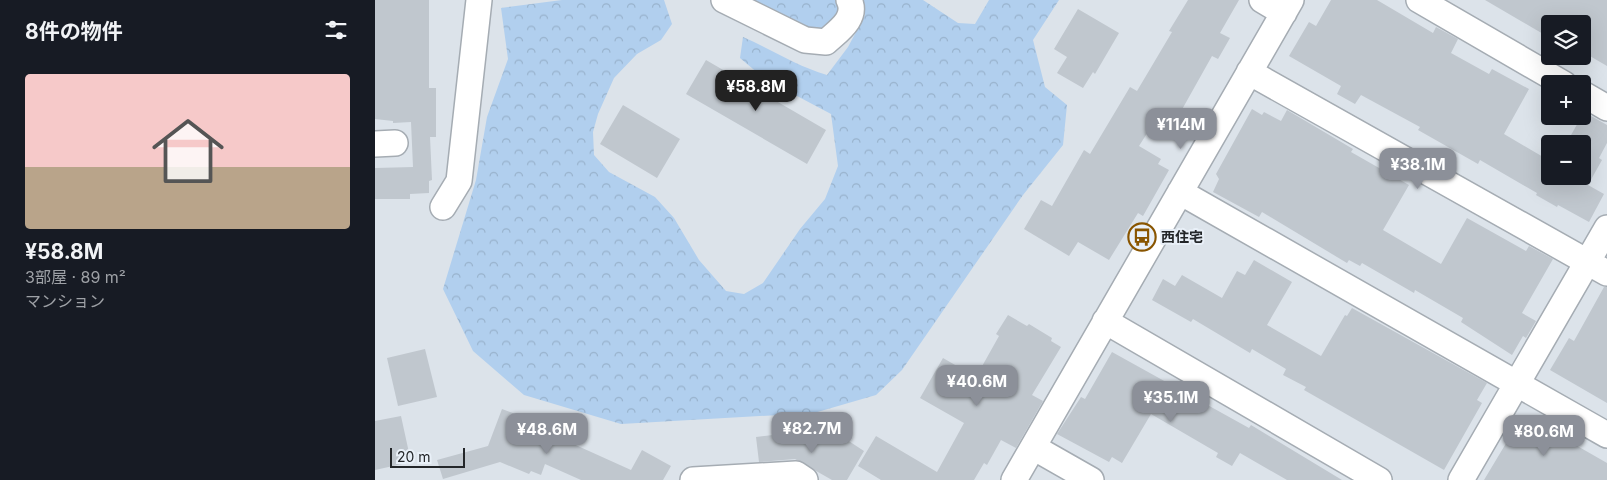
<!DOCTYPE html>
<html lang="ja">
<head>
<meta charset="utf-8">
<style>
	body { margin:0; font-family:Inter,"Noto Sans JP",sans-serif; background:#242831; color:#f1f3f6; height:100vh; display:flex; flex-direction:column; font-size:19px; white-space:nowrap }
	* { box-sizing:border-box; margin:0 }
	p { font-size:16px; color:#9ea1a6 }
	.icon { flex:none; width:28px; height:28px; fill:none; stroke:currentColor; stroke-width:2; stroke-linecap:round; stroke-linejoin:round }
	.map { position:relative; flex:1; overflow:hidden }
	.sheet { display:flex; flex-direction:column; background:#171b24; width:375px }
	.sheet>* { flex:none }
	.buttons { position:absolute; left:1166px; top:15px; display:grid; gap:10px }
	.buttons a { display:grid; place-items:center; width:50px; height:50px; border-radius:5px; background:#171b24; box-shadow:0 5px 20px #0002; font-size:25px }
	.scale { position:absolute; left:15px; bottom:12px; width:75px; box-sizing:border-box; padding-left:5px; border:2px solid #232629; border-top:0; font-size:14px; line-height:18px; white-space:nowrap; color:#232629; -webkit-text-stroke:4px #e9f0f8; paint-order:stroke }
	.price { position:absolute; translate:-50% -42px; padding:0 11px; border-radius:10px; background:#8c9099; color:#fff; font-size:16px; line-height:32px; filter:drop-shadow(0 1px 2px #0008) }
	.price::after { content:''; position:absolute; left:50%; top:30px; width:15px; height:11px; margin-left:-8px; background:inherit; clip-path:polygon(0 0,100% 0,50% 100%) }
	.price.on { background:#222; color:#fff }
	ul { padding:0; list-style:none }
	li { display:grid; align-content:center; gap:10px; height:265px; padding:0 25px }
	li+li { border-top:1px solid #363941 }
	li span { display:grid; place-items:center; height:155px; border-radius:5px; color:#555 }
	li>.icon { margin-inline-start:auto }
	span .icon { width:90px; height:90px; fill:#fffc; stroke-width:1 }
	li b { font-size:21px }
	h2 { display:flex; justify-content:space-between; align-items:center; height:60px; padding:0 25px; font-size:21px }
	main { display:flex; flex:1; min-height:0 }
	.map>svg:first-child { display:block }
</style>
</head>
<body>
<main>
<section class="sheet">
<h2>8件の物件<svg class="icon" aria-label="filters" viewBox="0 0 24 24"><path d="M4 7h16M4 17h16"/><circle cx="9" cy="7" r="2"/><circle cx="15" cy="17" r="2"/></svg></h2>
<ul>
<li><span style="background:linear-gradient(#f6c9c9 60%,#b9a48a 0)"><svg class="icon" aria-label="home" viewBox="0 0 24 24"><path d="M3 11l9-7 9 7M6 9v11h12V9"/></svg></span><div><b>¥58.8M</b><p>3部屋 · 89 m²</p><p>マンション</p></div></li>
</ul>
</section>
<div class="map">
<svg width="1232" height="480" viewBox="0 0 1232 480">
	<defs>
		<pattern id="forest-crowns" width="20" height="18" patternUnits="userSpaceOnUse" patternTransform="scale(1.25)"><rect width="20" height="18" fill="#b1cfee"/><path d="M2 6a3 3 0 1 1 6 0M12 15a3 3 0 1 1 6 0" fill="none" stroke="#98b2cc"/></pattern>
	</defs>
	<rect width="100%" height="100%" fill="#dce3ea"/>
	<path fill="url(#forest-crowns)" d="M187 0H289L297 24 286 40 262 54 239 78 223 114 218 132 219 155 234 172 280 197 299 218 324 260 351 291 369 294 388 283 425 229 450 199 463 166 456 114 390 79 365 58 368 37C396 49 422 66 452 75L473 47 490 15 482 0H548L583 23 600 24 614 0H684L658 40 670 87 692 105 688 145 648 195 527 370 501 395 439 413 246 424 149 395 98 351 68 289 101 180 112 117 133 59 126 8Z
		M375 0H463L465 2 458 28 437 35Z"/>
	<path fill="#c0c7ce" d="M0 0H54V88H61V137H55L57 180 54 181V193L35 194V199H0V168L38 167 36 122 18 123V121L0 119Z
		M813 0H864L845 33 855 38 843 59 837 56 800 122 785 113 764 146 786 159 783 164 794 170 768 216 763 213 734 260 703 242 694 256 649 229 666 200 677 206 709 150 715 154 755 87 762 91 797 32 794 31Z
		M956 0H1002L1058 33 1061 27 1083 39 1076 53 1114 74 1117 69 1154 89 1129 134 1175 161V176H1208V144H1191L1209 112 1232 125V143L1224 158 1227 160 1213 185 1229 194 1214 222 1183 205 1182 207 1161 195 1162 193 1105 160 1103 164 1043 130 1045 127 986 95 980 104 962 94 966 86 914 56 934 22 941 26Z
		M1110 0H1232V66L1208 52V24H1175V38Z
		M703 9 744 33 720 74 718 72 708 88 682 73 692 57 679 49Z
		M331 60 451 130 432 164 311 94Z
		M248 105 305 139 282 178 225 144Z
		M877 109 887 115 889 112 906 121 912 110 978 149 976 152 1034 185 1008 230 1066 264 1092 218 1151 251 1154 246 1178 259 1147 313 1161 321 1151 338 1148 336 1137 355 1086 322 1088 318 1040 290 1039 293 987 263 985 266 974 260 972 263 887 212 884 217 838 192 844 179 841 174Z
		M879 260 917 282 892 325 946 356 970 315 972 316 977 308 1112 383 1102 400 1107 403 1069 470 929 390 931 387 908 375 911 369 877 349 875 353 818 319 816 322 777 300 788 279 800 286 807 275 847 298 862 271 870 275Z
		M1229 287H1232V403L1175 370 1194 338 1199 341Z
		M633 315 652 326 654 324 677 338 676 341 686 347 657 395 668 401 641 448 626 440 612 465 609 463 599 480H506L483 466 501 436 562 472 589 423 545 398 568 358 601 377 624 336 621 334Z
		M50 349 62 397 23 406 12 358Z
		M737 352 874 428 876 425 967 480H912L865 453 857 466 841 457 843 453 776 414 747 463 737 457 734 462 682 434 706 397 710 399Z
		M127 409 176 427 174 433 256 470 267 450 296 466 288 480H206L170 464 166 475 156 471 154 474 125 462 68 479 62 460 113 446Z
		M1148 415 1232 463V480H1109Z
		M26 416 36 462 0 470V421Z
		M407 434V438L439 435 454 443 458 439 463 442 466 436 489 451 472 480H457L420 459 384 462 381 437Z"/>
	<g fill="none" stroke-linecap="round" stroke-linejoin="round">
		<g stroke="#a5acb3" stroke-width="28">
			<path id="minor" d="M349 0 430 40 451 42C463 31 483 18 474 0
				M887 0 909 13
				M1044 0 1189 84
				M874 72 1232 273
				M1208 94 1232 108
				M0 144 20 143
				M805 192 1232 435
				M68 207 84 181 104 0
				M730 321 1004 480
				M658 447 716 480
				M318 480 421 474 430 480
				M639 480 916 0
				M1086 480 1232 228"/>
		</g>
		<use href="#minor" stroke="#fff" stroke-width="25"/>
	</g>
	<defs>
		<g id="bus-ring" transform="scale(1.4375)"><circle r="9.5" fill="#e9f0f8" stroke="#895500" stroke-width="1.5"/><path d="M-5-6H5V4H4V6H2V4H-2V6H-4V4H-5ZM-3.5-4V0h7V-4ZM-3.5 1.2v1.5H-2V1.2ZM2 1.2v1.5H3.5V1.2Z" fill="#895500"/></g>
	</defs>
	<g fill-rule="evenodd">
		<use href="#bus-ring" x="767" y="237"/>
	</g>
	<g text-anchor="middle" stroke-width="4" stroke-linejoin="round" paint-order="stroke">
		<g font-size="14" font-weight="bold" fill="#232629" stroke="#e9f0f8" text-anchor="start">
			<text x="786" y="242">西住宅</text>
		</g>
	</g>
</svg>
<div class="buttons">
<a><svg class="icon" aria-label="layers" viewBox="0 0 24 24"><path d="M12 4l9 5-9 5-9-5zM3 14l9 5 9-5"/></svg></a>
<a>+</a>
<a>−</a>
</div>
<div class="scale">20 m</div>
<b class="price on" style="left:381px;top:112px">¥58.8M</b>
<b class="price" style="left:806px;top:150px">¥114M</b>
<b class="price" style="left:1043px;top:190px">¥38.1M</b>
<b class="price" style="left:602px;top:407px">¥40.6M</b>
<b class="price" style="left:796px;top:423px">¥35.1M</b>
<b class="price" style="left:437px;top:454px">¥82.7M</b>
<b class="price" style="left:172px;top:455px">¥48.6M</b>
<b class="price" style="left:1169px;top:457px">¥80.6M</b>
</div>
</main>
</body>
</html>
